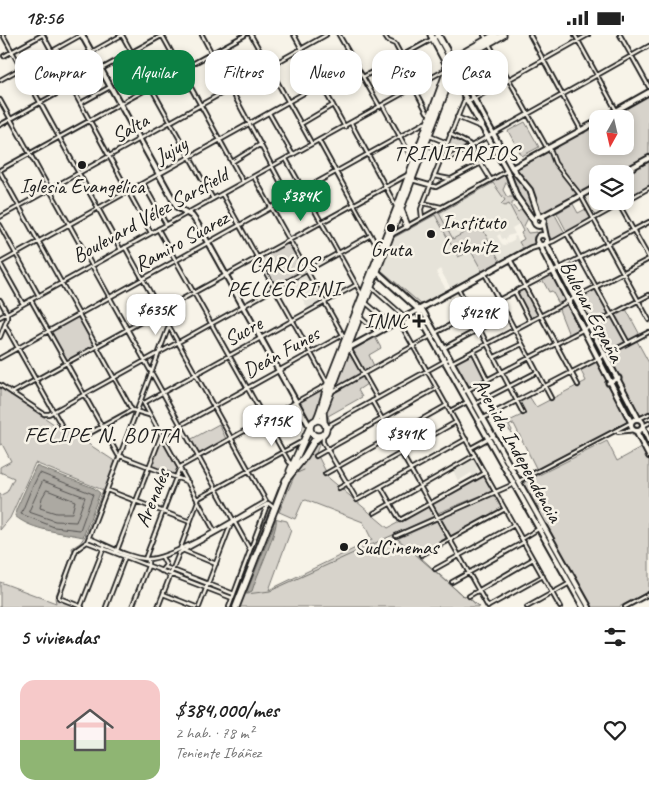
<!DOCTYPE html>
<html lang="es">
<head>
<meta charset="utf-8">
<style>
	body { margin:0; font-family:Caveat,sans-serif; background:#f2f2f2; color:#222; height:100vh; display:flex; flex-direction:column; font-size:19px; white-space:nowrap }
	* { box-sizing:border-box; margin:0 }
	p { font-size:16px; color:#767676 }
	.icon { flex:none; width:28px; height:28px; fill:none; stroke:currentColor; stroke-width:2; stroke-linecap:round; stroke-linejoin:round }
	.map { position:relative; height:572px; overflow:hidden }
	.drawer { display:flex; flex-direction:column; background:#fff; flex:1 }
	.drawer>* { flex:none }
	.hud { position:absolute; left:15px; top:15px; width:620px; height:45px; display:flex; gap:10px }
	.needle { width:32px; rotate:188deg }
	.fabs { position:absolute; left:589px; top:75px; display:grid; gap:10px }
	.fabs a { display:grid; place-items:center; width:45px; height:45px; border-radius:10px; background:#fff; box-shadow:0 2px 8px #0003; font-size:25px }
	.price { position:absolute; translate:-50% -42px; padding:0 11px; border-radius:10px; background:#fff; color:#222; font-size:16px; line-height:32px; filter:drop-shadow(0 1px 2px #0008) }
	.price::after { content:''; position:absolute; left:50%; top:30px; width:15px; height:11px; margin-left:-8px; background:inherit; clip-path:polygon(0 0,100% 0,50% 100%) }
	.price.current { background:#0b8043; color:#fff }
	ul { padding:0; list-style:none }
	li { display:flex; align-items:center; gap:15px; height:125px; padding:0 20px }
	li+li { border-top:1px solid #e0e0e0 }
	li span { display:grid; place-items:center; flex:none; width:140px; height:100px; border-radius:15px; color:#555 }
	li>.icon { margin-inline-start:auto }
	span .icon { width:60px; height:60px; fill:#fffc; stroke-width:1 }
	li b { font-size:21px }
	h2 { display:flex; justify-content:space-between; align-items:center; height:60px; padding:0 20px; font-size:21px }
	.chip { padding:0 18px; border-radius:15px; background:#fff; box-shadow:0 2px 8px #0003; font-size:18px; line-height:45px }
	.chip.current { background:#0b8043; color:#fff }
	.status { display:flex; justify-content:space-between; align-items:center; height:35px; padding:0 25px; background:#fff; direction:ltr }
	.status svg { height:14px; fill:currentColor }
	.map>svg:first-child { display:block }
</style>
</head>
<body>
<div class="status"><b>18:56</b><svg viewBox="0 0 49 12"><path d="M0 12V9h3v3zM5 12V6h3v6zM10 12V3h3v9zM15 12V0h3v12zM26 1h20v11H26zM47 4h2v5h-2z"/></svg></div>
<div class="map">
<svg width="649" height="572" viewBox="0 0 649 572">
	<rect width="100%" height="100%" fill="#f7f3e8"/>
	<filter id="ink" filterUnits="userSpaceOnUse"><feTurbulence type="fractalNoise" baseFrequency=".02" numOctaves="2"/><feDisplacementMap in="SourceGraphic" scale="10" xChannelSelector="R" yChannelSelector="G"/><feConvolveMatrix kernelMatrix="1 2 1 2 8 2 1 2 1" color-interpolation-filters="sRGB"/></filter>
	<g filter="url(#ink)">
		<path fill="#e6e3d9" d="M493 148 505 165 501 168 509 169 519 189 512 193 515 199 507 201 506 205 504 203 502 204 500 199 497 201 503 211 515 204 514 202 516 201 523 214 500 226 453 205 438 178Z
			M435 180 458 222 471 216 482 236 451 254 440 234 436 237 447 256 421 269 381 235 393 203Z
			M306 240 321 267 308 274 293 247Z
			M473 424 479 431 476 433 479 437 473 441 471 438 458 446 453 435Z"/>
		<path fill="#d7d3cb" stroke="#7a7874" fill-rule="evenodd" d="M649 59V121L617 139H598L597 150 540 180 533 159 516 133 549 115 554 127 569 144 555 128 552 113 572 101 585 98V95L597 88 598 111H625V84H605Z
			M525 87 539 112 522 121 508 96Z
			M451 101 468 111 448 123H442Z
			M649 126V151L625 164V139Z
			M512 137 529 156 537 180 534 181 518 163 510 138Z
			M505 139 508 143 503 155 507 162H515L522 172 516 166 512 168V170L518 177 523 173 529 181 524 191 528 198 537 197 534 209 423 271 415 268 380 237 392 202ZM493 148 505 165 501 169 505 171 509 169 523 196 521 198 524 204 519 207 523 214 500 226 480 189 453 204 439 178ZM435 180 458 222 471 216 482 236 421 269 381 235 393 203Z
			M573 169 578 178 586 174 592 184 567 197 557 178Z
			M554 178 565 198 550 207 546 195V182Z
			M289 207 305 235 276 251 260 223Z
			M553 239 566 265 559 269 552 256 549 257 542 244Z
			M525 253 539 279 531 284 517 258Z
			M595 254 609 279 591 289 577 262Z
			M567 268 580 293 569 300 558 272Z
			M626 274 640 300 607 318 592 291Z
			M78 281 94 311 67 326 50 297Z
			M649 298 637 306 649 328V378L640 380 608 320Z
			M375 302 381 313 369 320 374 331 364 337 352 316Z
			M472 318 485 344 468 353 454 328Z
			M351 319 361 339 336 353 348 320Z
			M597 326 628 387 519 443 486 385 519 442 536 433 514 389 509 390 512 395 511 398 505 388 524 379 519 366 529 361 536 372 586 346 580 334Z
			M361 341 363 342 367 349 358 355 362 362 328 381 330 387H325L323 383C331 355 337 355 361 341Z
			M0 352 64 396 67 395 116 427 86 505 76 514 58 561 59 564 81 572H0V547L56 568 55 563 73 517 72 513 80 508 85 501 103 455 35 428 10 483 0 495V458L1 460 7 457 14 443 0 437V432L11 426 2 409 0 410Z
			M325 352 318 381 313 386 309 385 298 368Z
			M219 389 226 404 198 419 190 405Z
			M624 396 635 398 649 424V556L619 572H590L521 449 607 406 617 426 641 413 636 402Z
			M162 404 178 433 175 441 151 431Z
			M321 404 315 421H318L326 437 324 439 388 493 430 471 434 481 394 499 399 503 437 486 446 503 418 520 462 560 468 562 479 572H237L272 485 274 483 287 486 291 495 269 555 372 505 363 487 306 465 303 466 295 484 277 476 276 472C287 447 298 421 321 404Z
			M483 440 492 456 438 478 432 468Z
			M495 460 503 474 451 501 441 483Z
			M270 473 254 521 239 557H236Z"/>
		<path fill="#aca9a2" stroke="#72716c" d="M36 431 94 453 100 458 83 502C61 497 33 496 15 481L16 475Z
			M276 484C279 492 258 538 254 550L252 556 246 559 274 490 272 488H274Z"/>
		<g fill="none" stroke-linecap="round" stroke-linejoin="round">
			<path stroke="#565452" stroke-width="1" d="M40 438 93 459 80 495 54 492 21 479 30 457Z
				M43 446 85 462 76 487 55 486 29 477Z
				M47 455 75 466 72 478H56L40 473 42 463Z"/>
			<path stroke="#72716c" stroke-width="1" d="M308 410 310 405
				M295 439 304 435
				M279 477 295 439 314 412
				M398 504 462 560 468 562 479 572
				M247 559 270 556 393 500"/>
			<g stroke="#1c1c1c" stroke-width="6">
				<path id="minor" d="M3 0 121 215
					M43 0 151 198
					M122 0 213 164
					M162 0 243 147
					M202 0 289 163
					M251 0 312 109
					M294 0 345 92
					M339 0 380 72
					M384 0 388 6 395 9 417 50
					M484 0 547 113
					M530 0 581 95
					M575 0 616 75
					M620 0 649 52
					M4 21 42 0
					M363 42 438 1
					M0 45 81 0
					M32 50 122 0
					M414 52 427 77 431 80
					M0 65 250 515
					M81 68 110 52
					M383 71 413 125
					M269 78 293 120
					M457 82 481 92
					M351 88 397 173
					M301 89 333 70
					M0 90 163 0
					M450 99 469 109 491 145
					M430 101 447 108
					M319 106 379 215
					M425 109 443 116
					M549 112 555 128 581 161 649 285
					M441 123 448 124 649 11
					M286 124 362 260
					M232 127 261 109
					M0 135 245 0
					M0 137 132 375
					M434 141 450 144
					M254 142 343 300
					M412 145 436 152 481 128
					M143 148 166 189
					M617 166 649 223
					M423 168 441 172
					M0 182 326 0
					M422 183 421 174 464 66 474 64 588 0
					M0 190 39 261
					M158 194 280 411 289 427 292 429
					M393 199 507 136
					M567 199 611 279
					M543 210 554 206 649 153
					M125 212 266 466
					M510 224 578 350
					M0 228 356 29
					M0 228 23 269
					M485 239 551 363
					M372 253 405 282
					M458 253 523 378
					M515 257 530 286
					M0 265 7 278
					M31 265 118 420 188 447
					M365 267 392 290
					M612 279 628 308
					M0 282 445 35
					M361 283 377 297
					M399 286 560 572
					M5 290 64 395
					M435 298 649 187
					M0 302 7 284V278
					M349 313 377 363
					M444 313 507 279
					M473 316 487 344
					M495 322 522 309
					M0 323 424 88H427
					M447 330 649 224
					M0 350 44 379H49L371 200
					M333 356 431 301
					M12 358 409 139
					M462 358 649 260
					M372 366 488 572
					M143 367 214 495
					M144 368 356 250
					M475 369 537 337
					M450 376 467 367
					M639 384 649 379
					M478 386 649 297
					M643 391 649 388
					M325 396 331 389 450 323
					M618 397 634 395
					M323 399V407L357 465 466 404
					M81 403 132 375 149 380
					M471 413 493 401
					M316 421 437 353
					M325 439 447 370
					M519 446 630 388
					M381 452 400 485 485 438
					M339 453 456 387
					M107 455 190 487
					M197 464 303 406
					M198 466 180 514 216 529
					M268 468 273 472
					M374 478 475 420
					M396 501 514 449
					M89 503C107 510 128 523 147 524 172 525 240 481 265 467
					M522 504 543 491
					M87 507 232 563
					M116 518 161 401 343 300
					M421 520 505 474
					M145 524 180 432 328 349 222 159
					M165 532 234 559
					M435 534 514 490
					M161 536 166 530 162 522
					M452 547 524 507
					M163 559 196 572
					M469 561 533 524
					M81 571 104 512
					M489 571 543 541
					M82 572 59 563V561L76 515 87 507 169 291
					M106 572 125 522
					M132 572 148 531V524
					M158 572 179 518 267 469
					M199 572 231 489
					M229 572 267 470
					M527 572 570 548
					M625 572 649 559"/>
			</g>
			<g stroke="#1c1c1c" stroke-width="7">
				<path id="tertiary" d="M608 348 619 343"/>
			</g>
			<g stroke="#1c1c1c" stroke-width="8">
				<path id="secondary" d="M82 0 177 172 192 181 197 188 310 392
					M457 33 512 133 530 155 539 181
					M456 46 507 136 517 162 534 186
					M601 84 649 57
					M512 133 598 86
					M620 139 649 123
					M534 186a5 5 0 1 1 10 0a5 5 0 1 1-10 0Z
					M541 182 598 151
					M543 188 546 202
					M537 205a5 5 0 1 1 10 0a5 5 0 1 1-10 0Z
					M547 205V210L638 383
					M538 207 631 387
					M375 235 419 275 423 276 589 572
					M419 275 421 284 583 572
					M347 314 531 213 541 210
					M631 390a6 6 0 1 1 12 0a6 6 0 1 1-12 0Z
					M643 392 649 406
					M636 396 649 421"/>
			</g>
			<g stroke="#1c1c1c" stroke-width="9">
				<path id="primary" d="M431 0 446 28 447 33
					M438 0 454 29"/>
			</g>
			<g stroke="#1c1c1c" stroke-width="9">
				<path id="trunk" d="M447 34a5 5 0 1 1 10 0a5 5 0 1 1-10 0Z
					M454 30 458 25 503 0
					M448 31 458 21 495 0
					M449 45 457 47
					M401 175 407 191
					M310 393a8 8 0 1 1 16 0a8 8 0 1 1-16 0Z
					M315 386C320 382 325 357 328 349L397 173 447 36
					M324 388 323 377 452 39
					M290 436 310 392
					M236 572 286 445 305 421 314 406 320 401"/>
			</g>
			<use href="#minor" stroke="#f7f3e8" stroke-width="2.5"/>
			<use href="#tertiary" stroke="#f7f3e8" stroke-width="3"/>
			<use href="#secondary" stroke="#f7f3e8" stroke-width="4"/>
			<use href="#primary" stroke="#f7f3e8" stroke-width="5"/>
			<use href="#trunk" stroke="#f7f3e8" stroke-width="5.5"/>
		</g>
	</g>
	<g fill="#1c1c1c" stroke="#f7f3e8" stroke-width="2">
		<circle cx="82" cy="130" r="5"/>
		<circle cx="391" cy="193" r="5"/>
		<circle cx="431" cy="199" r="5"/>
		<path d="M416.5 278.5h5v5h5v5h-5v5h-5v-5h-5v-5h5z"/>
		<circle cx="344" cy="512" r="5"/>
	</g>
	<g text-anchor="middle" stroke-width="5" stroke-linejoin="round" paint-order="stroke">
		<g font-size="21" fill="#1c1c1c" stroke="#f7f3e8">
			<text transform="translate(130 93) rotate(-30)" y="7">Salta</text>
			<text transform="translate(171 115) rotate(-29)" y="7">Jujuy</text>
			<text transform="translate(150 180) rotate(-29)" y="7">Boulevard Vélez Sarsfield</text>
			<text transform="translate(181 206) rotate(-29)" y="7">Ramiro Suarez</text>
			<text transform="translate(592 276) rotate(62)" y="7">Bulevar España</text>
			<text transform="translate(243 296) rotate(-29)" y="7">Sucre</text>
			<text transform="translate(281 317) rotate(-29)" y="7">Deán Funes</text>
			<text transform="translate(518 415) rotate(61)" y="7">Avenida Independencia</text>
			<text transform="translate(152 463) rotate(-68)" y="7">Arenales</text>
		</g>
		<g font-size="21" fill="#1c1c1c" stroke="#f7f3e8">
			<text x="82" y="158">Iglesia Evangélica</text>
			<text x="441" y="194" text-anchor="start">Instituto<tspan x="441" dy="24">Leibnitz</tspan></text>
			<text x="391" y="221">Gruta</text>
			<text x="408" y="293" text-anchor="end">INNC</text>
			<text x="354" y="519" text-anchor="start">SudCinemas</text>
		</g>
		<g font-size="22" letter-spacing="1" fill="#1c1c1c" stroke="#f7f3e8">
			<text x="456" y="125">TRINITARIOS</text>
			<text x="284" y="236">CARLOS<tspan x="284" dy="25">PELLEGRINI</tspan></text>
			<text x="102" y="407">FELIPE N. BOTTA</text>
		</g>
	</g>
</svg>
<div class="fabs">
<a><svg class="needle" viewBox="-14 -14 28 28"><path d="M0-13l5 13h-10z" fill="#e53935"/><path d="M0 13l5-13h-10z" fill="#767676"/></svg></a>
<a><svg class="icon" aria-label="layers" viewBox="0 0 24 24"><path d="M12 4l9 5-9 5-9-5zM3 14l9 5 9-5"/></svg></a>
</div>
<b class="price current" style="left:301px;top:187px">$384K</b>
<b class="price" style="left:156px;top:301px">$635K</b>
<b class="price" style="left:479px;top:304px">$429K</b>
<b class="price" style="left:272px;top:412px">$715K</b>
<b class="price" style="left:406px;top:425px">$341K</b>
<div class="hud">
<a class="chip">Comprar</a>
<a class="chip current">Alquilar</a>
<a class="chip">Filtros</a>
<a class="chip">Nuevo</a>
<a class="chip">Piso</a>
<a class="chip">Casa</a>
</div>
</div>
<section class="drawer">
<h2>5 viviendas<svg class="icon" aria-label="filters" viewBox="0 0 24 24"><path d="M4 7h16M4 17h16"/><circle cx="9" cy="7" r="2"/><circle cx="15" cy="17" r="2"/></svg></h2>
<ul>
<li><span style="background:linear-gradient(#f6c9c9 60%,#8fb573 0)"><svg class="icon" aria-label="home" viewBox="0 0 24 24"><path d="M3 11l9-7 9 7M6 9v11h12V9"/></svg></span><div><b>$384,000/mes</b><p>2 hab. · 78 m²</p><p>Teniente Ibáñez</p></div><svg class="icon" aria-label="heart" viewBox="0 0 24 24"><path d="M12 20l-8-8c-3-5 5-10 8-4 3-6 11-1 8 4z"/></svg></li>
</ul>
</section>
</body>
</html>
